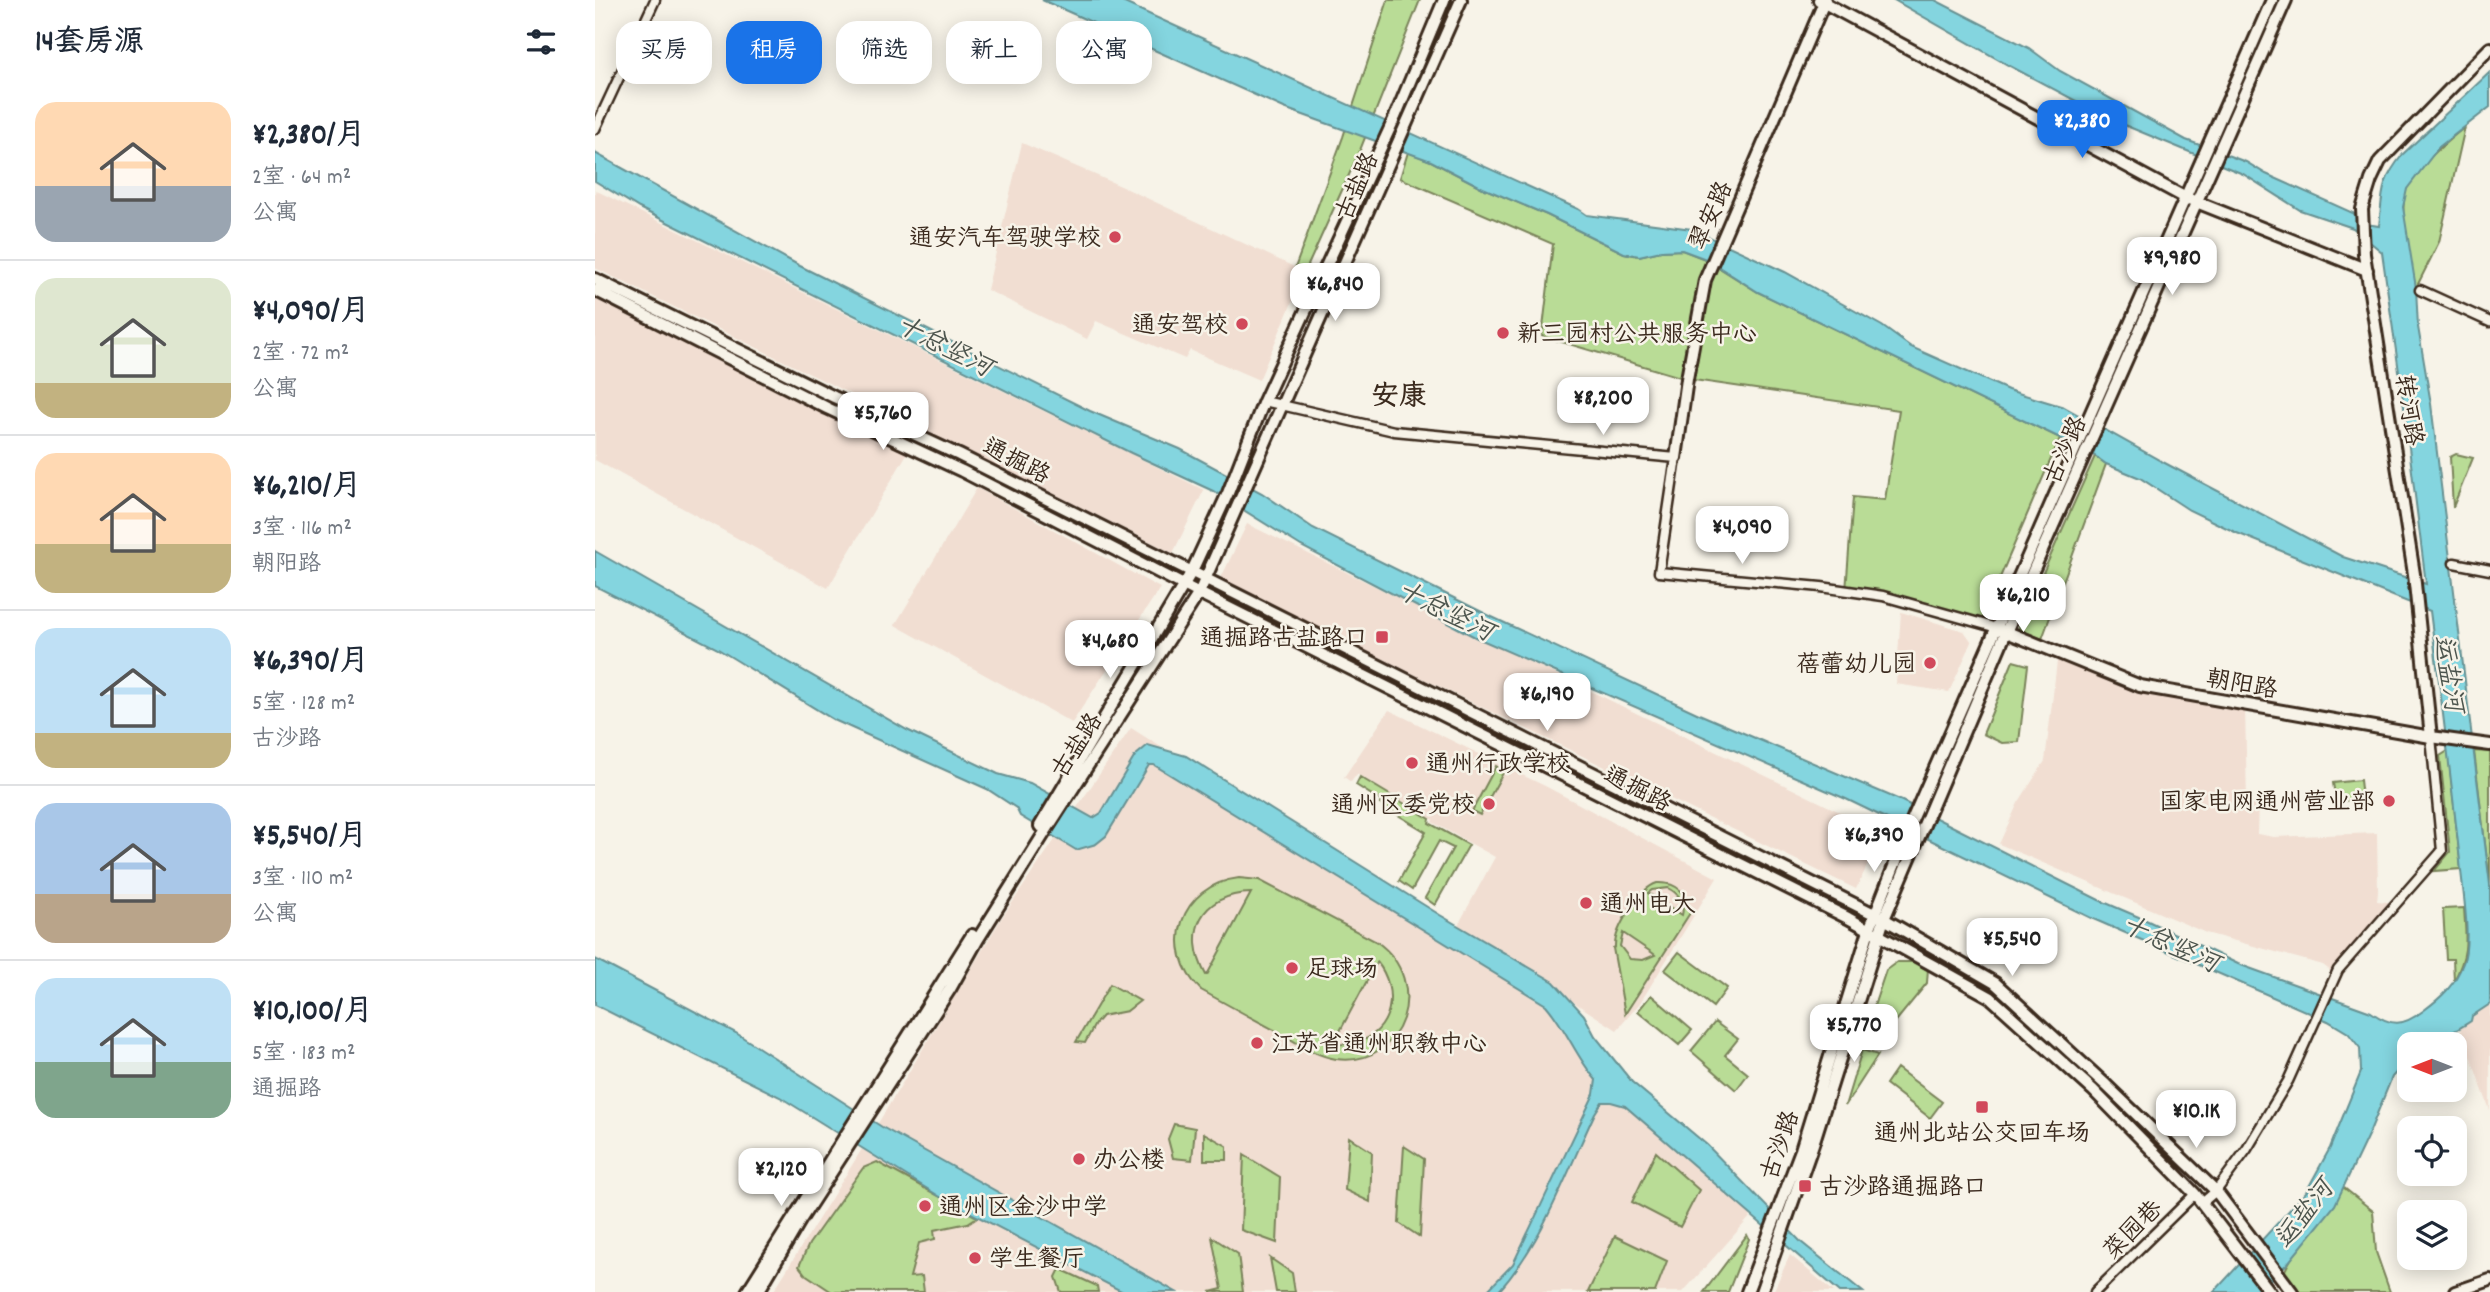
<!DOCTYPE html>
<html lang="zh">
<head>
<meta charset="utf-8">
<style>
	body { margin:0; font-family:Dekko,"LXGW WenKai TC",sans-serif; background:#f6f6f7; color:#1f2937; height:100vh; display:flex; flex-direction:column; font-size:26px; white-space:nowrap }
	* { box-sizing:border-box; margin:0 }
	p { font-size:23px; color:#747a83 }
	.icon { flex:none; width:38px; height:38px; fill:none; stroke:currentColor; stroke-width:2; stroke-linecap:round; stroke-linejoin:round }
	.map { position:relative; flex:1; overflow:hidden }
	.details { display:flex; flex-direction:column; background:#fff; width:595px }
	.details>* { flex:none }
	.guide { position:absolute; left:21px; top:21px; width:665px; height:63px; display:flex; gap:14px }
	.needle { width:46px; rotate:270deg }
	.tools { position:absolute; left:1802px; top:1032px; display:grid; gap:14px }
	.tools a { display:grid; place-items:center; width:70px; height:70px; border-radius:14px; background:#fff; box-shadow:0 4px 18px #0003; font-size:35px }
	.price { position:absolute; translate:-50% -60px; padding:0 16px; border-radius:14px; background:#fff; color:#222; font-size:23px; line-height:46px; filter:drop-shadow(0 2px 4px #0008) }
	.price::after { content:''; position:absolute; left:50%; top:42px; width:21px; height:16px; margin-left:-10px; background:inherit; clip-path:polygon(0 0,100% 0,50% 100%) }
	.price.current { background:#1a73e8; color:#fff }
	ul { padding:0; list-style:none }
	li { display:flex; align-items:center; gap:21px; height:175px; padding:0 35px }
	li+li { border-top:2px solid #e0e1e3 }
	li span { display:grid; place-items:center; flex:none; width:196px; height:140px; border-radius:21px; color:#555 }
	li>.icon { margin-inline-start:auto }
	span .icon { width:84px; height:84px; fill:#fffc; stroke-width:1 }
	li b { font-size:30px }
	h2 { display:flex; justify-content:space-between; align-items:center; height:84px; padding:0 35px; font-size:30px }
	.chip { padding:0 24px; border-radius:21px; background:#fff; box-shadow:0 4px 18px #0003; font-size:24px; line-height:63px }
	.chip.current { background:#1a73e8; color:#fff }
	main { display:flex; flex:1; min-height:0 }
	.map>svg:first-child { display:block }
</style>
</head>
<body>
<main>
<section class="details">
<h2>14套房源<svg class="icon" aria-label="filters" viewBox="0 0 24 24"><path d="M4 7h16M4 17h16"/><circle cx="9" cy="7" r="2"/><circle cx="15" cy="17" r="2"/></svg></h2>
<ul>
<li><span style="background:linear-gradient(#ffd9b3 60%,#9aa5b1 0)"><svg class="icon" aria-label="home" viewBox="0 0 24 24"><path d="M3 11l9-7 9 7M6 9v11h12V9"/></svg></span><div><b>¥2,380/月</b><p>2室 · 64 m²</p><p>公寓</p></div></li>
<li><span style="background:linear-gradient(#dfe7d0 75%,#c2b280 0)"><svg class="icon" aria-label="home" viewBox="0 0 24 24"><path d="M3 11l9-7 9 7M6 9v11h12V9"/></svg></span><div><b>¥4,090/月</b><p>2室 · 72 m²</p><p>公寓</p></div></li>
<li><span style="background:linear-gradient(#ffd9b3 65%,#c2b280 0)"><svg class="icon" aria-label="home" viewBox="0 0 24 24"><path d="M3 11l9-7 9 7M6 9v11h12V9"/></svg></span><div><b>¥6,210/月</b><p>3室 · 116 m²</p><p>朝阳路</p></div></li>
<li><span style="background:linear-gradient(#bfe0f5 75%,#c2b280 0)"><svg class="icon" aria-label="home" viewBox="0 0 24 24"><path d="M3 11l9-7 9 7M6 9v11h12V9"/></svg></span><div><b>¥6,390/月</b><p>5室 · 128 m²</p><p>古沙路</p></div></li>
<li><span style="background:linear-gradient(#a9c7e8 65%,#b9a48a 0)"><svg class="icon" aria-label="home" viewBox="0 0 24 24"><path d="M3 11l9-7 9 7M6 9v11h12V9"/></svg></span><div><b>¥5,540/月</b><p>3室 · 110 m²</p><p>公寓</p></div></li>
<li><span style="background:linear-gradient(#bfe0f5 60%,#7fa58c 0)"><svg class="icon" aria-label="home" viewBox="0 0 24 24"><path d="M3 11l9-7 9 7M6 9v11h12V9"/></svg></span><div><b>¥10,100/月</b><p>5室 · 183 m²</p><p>通掘路</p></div></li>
</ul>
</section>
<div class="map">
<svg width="1895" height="1292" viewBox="0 0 1895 1292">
	<rect width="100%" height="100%" fill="#f7f3e8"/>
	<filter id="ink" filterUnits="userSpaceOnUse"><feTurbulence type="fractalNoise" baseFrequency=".0143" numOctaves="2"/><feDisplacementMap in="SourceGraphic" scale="14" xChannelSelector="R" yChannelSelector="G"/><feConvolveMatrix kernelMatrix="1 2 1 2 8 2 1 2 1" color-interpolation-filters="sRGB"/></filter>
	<g filter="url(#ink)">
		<path fill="#f1ded2" d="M427 143 528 187 710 272 664 380 595 350 590 359 501 321 492 339 392 290Z
			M0 190 609 490 578 553 0 268Z
			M0 298 313 452 233 588 0 460Z
			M382 488 565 588 477 723 300 625Z
			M652 524 1288 833 1261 889 625 580Z
			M1306 612 1369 631 1377 642 1354 692 1301 684Z
			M1463 653 1545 686 1650 705 1652 803 1663 804 1662 834 1679 837 1782 833 1783 892 1782 901 1802 903 1741 975 1728 965 1611 933 1404 844 1423 803 1450 761Z
			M794 710 952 787 1122 878 1045 1003 1022 1030 862 927 900 857 837 822 838 820 762 774 756 782 749 777Z
			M536 728 856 930 958 1000 1157 1215 1088 1292H178L285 1120 406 919Z
			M1895 1004V1110L1865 1029 1876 1021 1877 1016Z
			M1195 1255 1239 1292H1178Z"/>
		<path fill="#b9dc96" stroke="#7a835a" stroke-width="2" fill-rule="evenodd" d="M793 0H825L763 155 710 272 700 268 748 137Z
			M1870 127 1844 242 1821 288C1815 261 1803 218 1811 191 1818 170 1852 141 1870 127Z
			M813 152 836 161 888 188 952 215 1029 253 1044 256 1066 251 1087 250 1110 259 1163 292 1465 438 1385 624 1251 591 1258 497 1290 500 1304 410 1092 379 947 336 958 244 805 178Z
			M1861 454 1878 458 1858 507 1855 457Z
			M1500 456 1511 464 1447 639 1423 629Z
			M1418 661 1433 665 1424 742 1407 743 1388 734Z
			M1853 751 1866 869 1839 871 1855 852 1845 756Z
			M1879 751 1895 752V885Z
			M901 766 909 771 885 815 877 811Z
			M765 777 835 819 834 823 874 845 840 905 830 898 858 848 844 841 817 890 804 881 831 832 785 804 786 801 761 785Z
			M1765 780 1767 798 1741 802 1738 783Z
			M644 878 664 880 782 942C837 981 810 1068 741 1059 721 1056 704 1044 687 1034 660 1020 633 1005 606 990 564 949 585 885 644 878ZM656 893 612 975H611C588 933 605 894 656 893ZM782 962C804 989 799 1033 760 1043 753 1045 745 1044 738 1044Z
			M1062 883C1082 882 1093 893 1095 913L1030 1014 1018 948 1020 947C1019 929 1045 888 1062 883ZM1073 888C1084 893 1090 903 1087 915L1053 893 1057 890ZM1028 933 1059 954 1060 955 1048 960 1035 959 1025 946Z
			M1869 908C1871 941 1874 951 1859 981L1858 959H1851L1848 909Z
			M1084 952 1132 988 1118 1007 1070 970Z
			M1302 962H1319L1333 968 1332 983 1284 1042 1268 1039 1291 970Z
			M515 984 545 1001 532 1011 507 1016 500 1024 490 1043 481 1042Z
			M1056 995 1097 1030 1084 1045 1043 1011Z
			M1120 1022 1143 1039 1130 1055 1153 1074 1141 1090 1096 1051Z
			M1267 1050 1283 1055 1250 1106Z
			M1302 1068 1347 1102 1335 1118 1291 1084Z
			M579 1124 600 1128 597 1160 578 1158 573 1139Z
			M609 1133 632 1146V1160H609Z
			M754 1137 777 1152 775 1202 750 1190Z
			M809 1146 829 1159 825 1237 804 1223Z
			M1061 1152 1104 1190 1085 1227 1037 1202Z
			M649 1155 685 1177 682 1243 646 1230Z
			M282 1162 382 1217 373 1223 339 1230 340 1239 324 1243 315 1277 327 1276 329 1292H237L210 1274 204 1266 214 1244 268 1168Z
			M1748 1187 1778 1211 1781 1252 1795 1292H1697L1687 1278C1699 1243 1732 1220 1748 1187Z
			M1152 1235 1154 1239 1133 1292H1109Z
			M1020 1236 1072 1261 1060 1292H993Z
			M617 1237 643 1254 648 1292H615L627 1289Z
			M675 1258 697 1273 700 1292H681Z
			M465 1269 502 1286 503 1292H466L461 1277Z"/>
		<path fill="#84d5df" stroke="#679192" stroke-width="2" d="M447 0H523L983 209 992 215 1097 229 1190 272 1287 326 1316 347 1413 390 1469 407 1566 461 1748 557 1831 584 1809 407 1787 252 1758 228 1705 210 1648 174 1517 120 1413 65 1299 0H1340L1434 48 1465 71 1591 140 1651 162 1671 174 1758 213 1771 224 1784 226C1788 191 1785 183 1808 154L1895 72V107L1844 147 1812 189 1808 207 1821 288 1823 327 1836 404 1895 885V1004L1877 1016 1876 1021C1860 1032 1834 1045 1815 1045V1057L1797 1077 1775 1131 1740 1205 1693 1263 1662 1292H1619L1711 1192 1735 1148 1766 1072 1765 1048 1753 1033 1733 1021 1496 918 1251 799 880 637 706 546 618 491 536 453 44 208 0 181V153L205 266 495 411 585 449 667 493 718 528 897 617 1104 714 1307 801 1504 900 1553 921 1643 964 1776 1012C1797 1027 1808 1026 1828 1011 1847 997 1860 985 1868 963 1877 941 1867 886 1865 861 1856 778 1846 695 1835 611L1642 533 1594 510 1545 478 1511 464 1500 456 1465 438 1163 292 1111 259 1087 250 1066 251 1044 256 1029 253 952 215 888 188 836 161 689 108Z
			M0 551 312 730 403 774 435 783 498 818 506 813 540 756 553 745 591 756 845 915 959 982 989 1015 1000 1036 1037 1082 1112 1145 1206 1242 1268 1292H1245L1030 1106 1016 1102H1007L1000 1113C971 1174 948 1242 903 1292H891L918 1264 999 1094 1001 1080C981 1057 971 1028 951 1005L559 765H554L511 836 501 844 481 850 425 816 421 808 392 789 239 720 123 649 0 586Z
			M0 959 141 1033 287 1127 581 1292H528L347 1198 185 1097 0 1005Z"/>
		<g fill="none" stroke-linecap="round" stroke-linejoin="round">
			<g stroke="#3b2a1e" stroke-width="13">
				<path id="street" d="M0 129 60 0
					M1825 290 1895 322
					M669 401 799 431 1081 458
					M1081 458 1064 572 1226 587 1288 596 1402 628
					M1859 563 1895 570
					M1607 1203 1621 1191 1652 1149 1693 1081 1743 970 1847 851 1836 737
					M1500 1292 1600 1194"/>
			</g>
			<g stroke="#3b2a1e" stroke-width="16">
				<path id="secondary" d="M1224 0 1589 197 1772 270
					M0 279 239 397 364 455 1289 919 1400 983 1511 1085 1621 1191 1697 1292
					M0 290 232 408 367 471 604 593 1253 918 1395 997 1498 1090 1600 1194 1675 1292
					M1081 458 1092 379 1110 280 1230 0
					M1407 630 1545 686 1836 737 1895 745
					M1836 737 1819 574 1769 254 1767 209 1776 180 1785 161 1895 48
					M445 826 597 571 633 493 669 401 800 117 849 0
					M152 1292 377 935
					M163 1292 206 1219 355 989 383 939 450 832 604 593 866 0
					M1152 1292 1206 1150 1274 930 1318 818 1677 0
					M1166 1292 1218 1144 1289 919 1411 632 1691 0
					M1860 1292 1895 1280"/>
			</g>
			<use href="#street" stroke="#f7f3e8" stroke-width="8"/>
			<use href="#secondary" stroke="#f7f3e8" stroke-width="10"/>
		</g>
	</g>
	<g fill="#d1495b" stroke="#f7f3e8" stroke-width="2.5">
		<circle cx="520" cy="237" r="7"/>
		<circle cx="647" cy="324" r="7"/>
		<circle cx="908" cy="333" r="7"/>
		<rect x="780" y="630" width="14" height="14" rx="3.5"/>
		<circle cx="1335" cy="663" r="7"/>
		<circle cx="817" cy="763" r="7"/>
		<circle cx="1794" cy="801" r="7"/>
		<circle cx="894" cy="804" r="7"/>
		<circle cx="991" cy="903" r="7"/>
		<circle cx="697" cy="968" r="7"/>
		<circle cx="662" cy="1043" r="7"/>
		<rect x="1380" y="1100" width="14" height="14" rx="3.5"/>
		<circle cx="484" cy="1159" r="7"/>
		<rect x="1203" y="1179" width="14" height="14" rx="3.5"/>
		<circle cx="330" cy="1206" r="7"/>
		<circle cx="380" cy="1258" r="7"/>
	</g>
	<g text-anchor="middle" stroke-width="5" stroke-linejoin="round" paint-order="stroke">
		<g font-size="24" fill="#3b2a1e" stroke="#f7f3e8">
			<text transform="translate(761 186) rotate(-66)" y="8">古盐路</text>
			<text transform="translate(1115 215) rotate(-66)" y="8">翠安路</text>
			<text transform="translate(1815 410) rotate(81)" y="8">转河路</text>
			<text transform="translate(1469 450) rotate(-66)" y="8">古沙路</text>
			<text transform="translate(422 460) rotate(27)" y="8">通掘路</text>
			<text transform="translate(1647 683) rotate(10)" y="8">朝阳路</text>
			<text transform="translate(481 745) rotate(-57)" y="8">古盐路</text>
			<text transform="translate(1043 788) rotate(27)" y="8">通掘路</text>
			<text transform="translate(1184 1145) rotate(-71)" y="8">古沙路</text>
			<text transform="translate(1537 1229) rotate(-45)" y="8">菜园巷</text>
		</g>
		<g font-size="24" fill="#3b2a1e" stroke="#f7f3e8" text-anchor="start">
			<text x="506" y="245" text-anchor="end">通安汽车驾驶学校</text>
			<text x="633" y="332" text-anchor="end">通安驾校</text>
			<text x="922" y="341">新三园村公共服务中心</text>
			<text x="773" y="645" text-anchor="end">通掘路古盐路口</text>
			<text x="1321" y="671" text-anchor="end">蓓蕾幼儿园</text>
			<text x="831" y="771">通州行政学校</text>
			<text x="1780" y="809" text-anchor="end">国家电网通州营业部</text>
			<text x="880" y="812" text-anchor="end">通州区委党校</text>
			<text x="1005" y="911">通州电大</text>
			<text x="711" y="976">足球场</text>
			<text x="676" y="1051">江苏省通州职教中心</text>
			<text x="1387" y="1140" text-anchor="middle">通州北站公交回车场</text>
			<text x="498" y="1167">办公楼</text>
			<text x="1224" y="1194">古沙路通掘路口</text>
			<text x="344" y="1214">通州区金沙中学</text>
			<text x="394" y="1266">学生餐厅</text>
		</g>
		<g font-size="26" font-style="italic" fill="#4d554e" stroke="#f7f3e8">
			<text transform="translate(350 345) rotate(27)" y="9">十总竖河</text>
			<text transform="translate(851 610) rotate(26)" y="9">十总竖河</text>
			<text transform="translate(1855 673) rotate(81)" y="9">运盐河</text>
			<text transform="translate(1576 943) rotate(24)" y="9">十总竖河</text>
			<text transform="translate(1708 1213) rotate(-52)" y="9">运盐河</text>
		</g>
		<g font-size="28" font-weight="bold" fill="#3b2a1e" stroke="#f7f3e8">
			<text x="804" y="404">安康</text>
		</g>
	</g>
</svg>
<div class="tools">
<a><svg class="needle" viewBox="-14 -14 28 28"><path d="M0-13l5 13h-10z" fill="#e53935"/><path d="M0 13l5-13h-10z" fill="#747a83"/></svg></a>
<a><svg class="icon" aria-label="locate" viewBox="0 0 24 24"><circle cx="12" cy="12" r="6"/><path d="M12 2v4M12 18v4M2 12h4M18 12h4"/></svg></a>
<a><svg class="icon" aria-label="layers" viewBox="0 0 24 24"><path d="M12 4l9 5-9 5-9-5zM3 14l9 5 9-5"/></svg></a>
</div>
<b class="price current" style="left:1487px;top:160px">¥2,380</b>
<b class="price" style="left:1577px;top:297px">¥9,980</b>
<b class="price" style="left:740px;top:323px">¥6,840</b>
<b class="price" style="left:1008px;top:437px">¥8,200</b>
<b class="price" style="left:288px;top:452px">¥5,760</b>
<b class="price" style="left:1147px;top:566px">¥4,090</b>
<b class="price" style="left:1428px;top:634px">¥6,210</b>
<b class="price" style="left:515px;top:680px">¥4,680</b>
<b class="price" style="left:952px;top:733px">¥6,190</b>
<b class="price" style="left:1279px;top:874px">¥6,390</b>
<b class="price" style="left:1417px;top:978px">¥5,540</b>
<b class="price" style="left:1259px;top:1064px">¥5,770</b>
<b class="price" style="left:1601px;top:1150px">¥10.1K</b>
<b class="price" style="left:186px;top:1208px">¥2,120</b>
<div class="guide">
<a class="chip">买房</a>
<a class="chip current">租房</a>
<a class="chip">筛选</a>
<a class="chip">新上</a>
<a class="chip">公寓</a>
</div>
</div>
</main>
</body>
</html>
